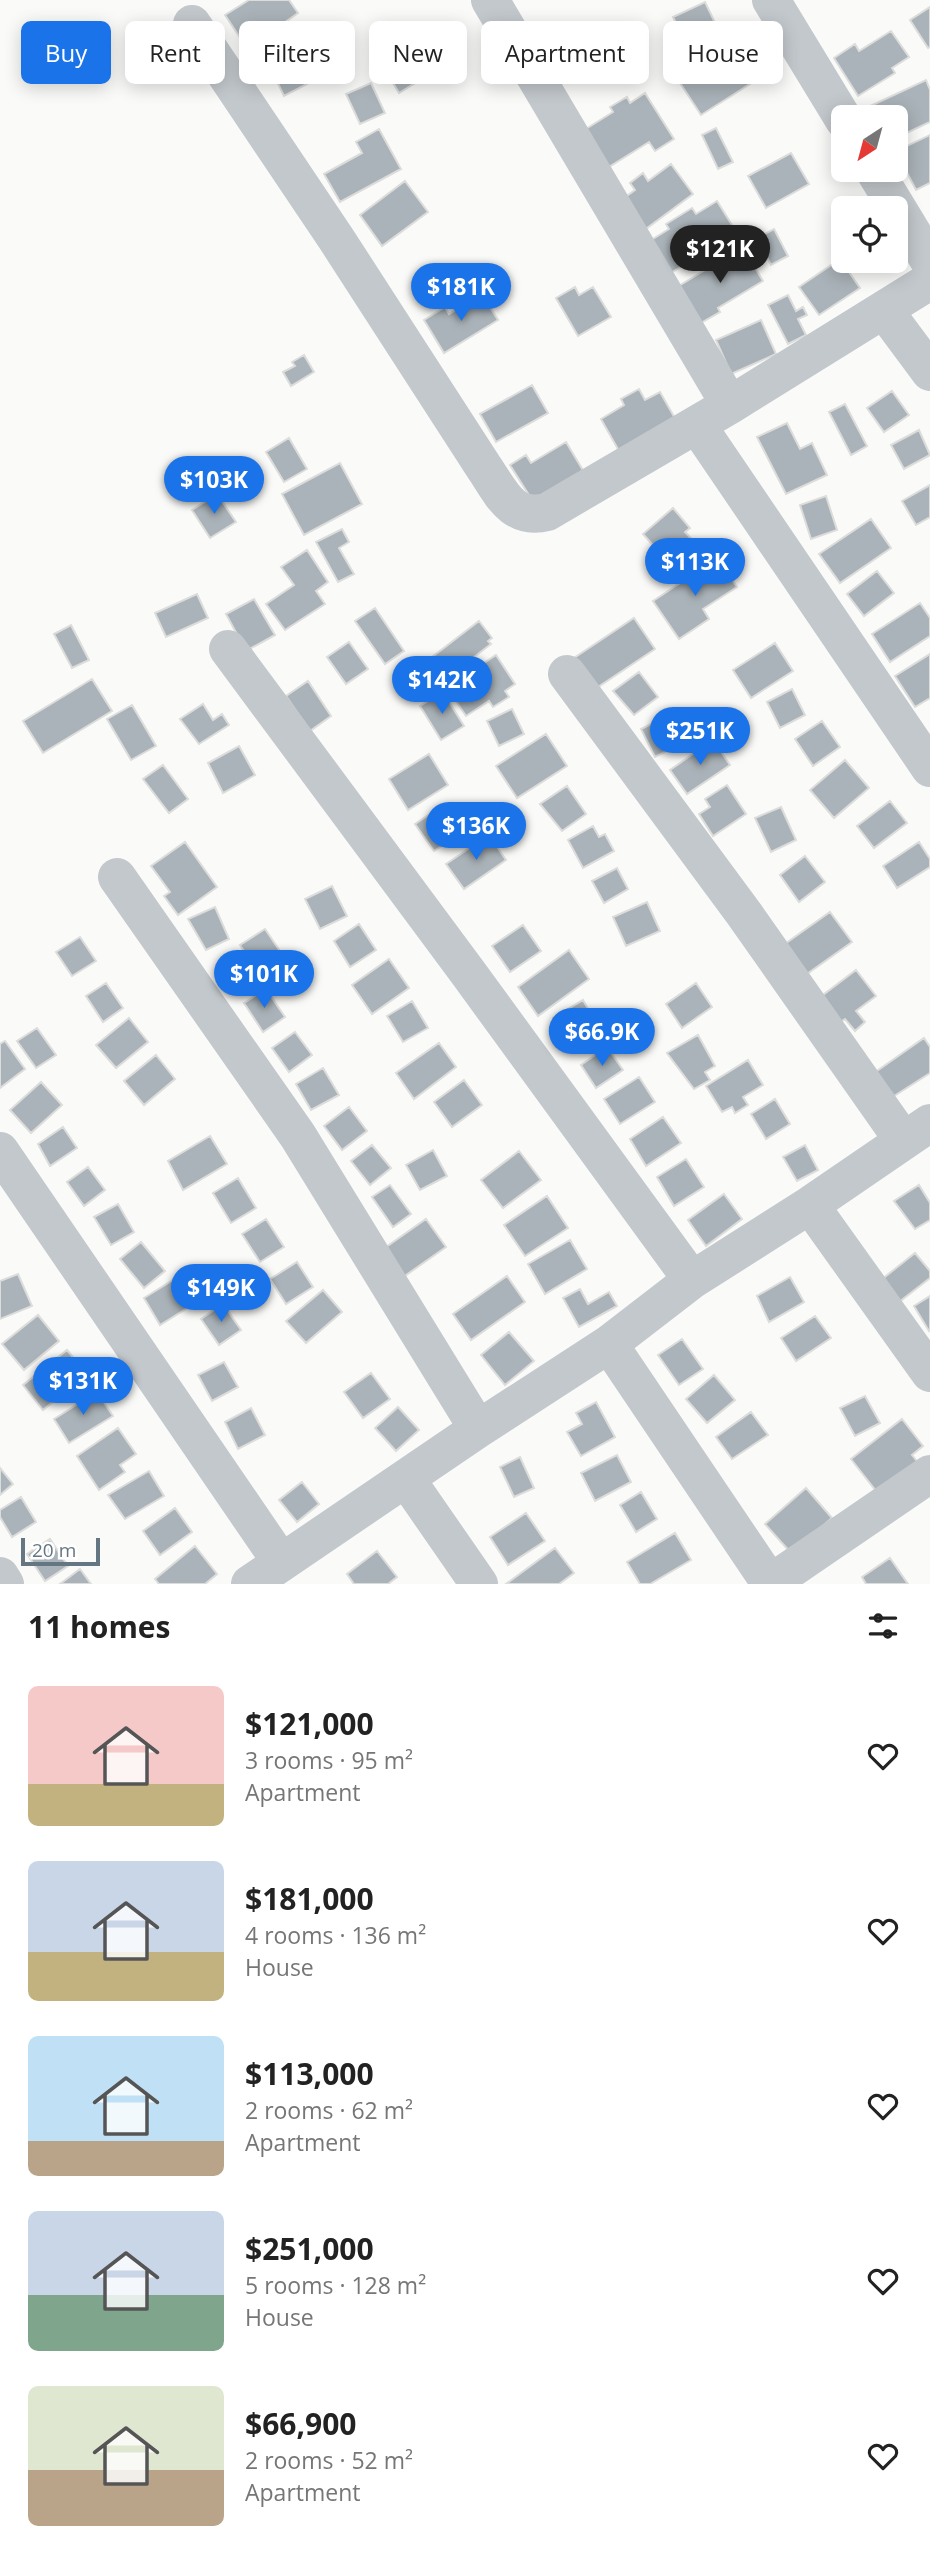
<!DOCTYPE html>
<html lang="en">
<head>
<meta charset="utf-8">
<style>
	body { margin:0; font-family:"Open Sans",sans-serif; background:#f2f2f2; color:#222; height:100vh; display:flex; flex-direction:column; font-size:26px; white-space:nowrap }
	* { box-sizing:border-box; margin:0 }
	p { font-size:23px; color:#767676 }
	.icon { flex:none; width:38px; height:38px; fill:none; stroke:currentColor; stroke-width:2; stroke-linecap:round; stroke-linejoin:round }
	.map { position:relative; height:1584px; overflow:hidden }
	.drawer { display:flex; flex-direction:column; background:#fff; flex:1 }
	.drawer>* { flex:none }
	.top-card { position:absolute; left:21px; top:21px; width:889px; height:63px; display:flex; gap:14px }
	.needle { width:46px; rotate:216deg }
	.fabs { position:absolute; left:831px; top:105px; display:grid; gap:14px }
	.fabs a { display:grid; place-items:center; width:77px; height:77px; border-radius:10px; background:#fff; box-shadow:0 4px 18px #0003; font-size:35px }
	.scale { position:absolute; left:21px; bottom:18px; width:79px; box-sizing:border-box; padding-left:7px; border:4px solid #657683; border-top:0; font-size:19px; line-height:24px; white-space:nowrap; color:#657683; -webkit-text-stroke:5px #fff; paint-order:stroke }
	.price { position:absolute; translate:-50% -60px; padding:0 16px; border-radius:24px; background:#1a73e8; color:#fff; font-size:23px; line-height:46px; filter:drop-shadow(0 2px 4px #0008) }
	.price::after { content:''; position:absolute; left:50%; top:42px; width:21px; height:16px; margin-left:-10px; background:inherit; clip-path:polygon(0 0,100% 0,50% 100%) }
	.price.current { background:#222; color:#fff }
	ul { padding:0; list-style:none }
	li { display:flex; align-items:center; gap:21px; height:175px; padding:0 28px }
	li span { display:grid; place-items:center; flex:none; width:196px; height:140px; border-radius:10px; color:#555 }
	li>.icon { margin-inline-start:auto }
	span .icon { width:84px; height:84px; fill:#fffc; stroke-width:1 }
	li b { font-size:30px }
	h2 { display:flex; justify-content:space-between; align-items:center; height:84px; padding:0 28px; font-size:30px }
	.pill { padding:0 24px; border-radius:10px; background:#fff; box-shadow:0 4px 18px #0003; font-size:24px; line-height:63px }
	.pill.current { background:#1a73e8; color:#fff }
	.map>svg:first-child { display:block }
</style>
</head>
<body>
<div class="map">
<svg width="930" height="1584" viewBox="0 0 930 1584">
	<rect width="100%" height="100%" fill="#fafaf8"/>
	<path fill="#aab3b9" stroke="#dcdcda" stroke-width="2" d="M249 0H289L298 13 277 28 283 36 272 43 269 38 249 51 225 15Z
		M705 2 719 31 687 47 673 17Z
		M930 7V47L928 48 910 20Z
		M428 24 442 45 450 40 460 55 399 93 377 56Z
		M891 31 909 57 892 68 895 73 858 96 834 58 855 44 859 51Z
		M623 37 631 63 605 71 597 45Z
		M324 40 338 68 284 96 270 67Z
		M729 52 750 84 701 115 680 83Z
		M926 80 930 90V122L896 138V117H873L868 107Z
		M371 83 385 113 360 124 346 94Z
		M645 93 674 139 655 151 649 142 604 170 581 132 613 112 610 107 627 97 630 103Z
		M716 128 733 162 718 169 702 135Z
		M379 129 401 169 340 202 324 174 362 153 356 142Z
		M930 135V183L916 190 904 167 897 170 896 151Z
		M791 153 809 184 766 208 748 176Z
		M671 164 693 194 643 231 620 201 635 190 630 183 643 173 648 181Z
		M405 181 428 212 382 246 360 215Z
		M717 201 737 233 669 274 648 242 669 229 666 224 692 208 696 214Z
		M774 229 788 256 771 265 757 238Z
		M743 247 763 281 718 308 720 312 699 324 677 287Z
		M840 259 860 288 819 315 799 287Z
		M575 287 579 295 593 287 611 317 578 336 556 298Z
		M482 294 498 320 444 353 424 320 445 307 449 314Z
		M788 295 796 311 803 307 807 315 798 319 806 335 788 344 768 305Z
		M761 320 776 354 731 374 716 340Z
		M304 355 314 372 291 386 283 372 295 366 292 362Z
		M532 385 548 413 496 442 480 414Z
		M639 389 645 400 660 392 676 420 619 451 601 419 624 405 621 399Z
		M892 391 909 415 884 432 867 408Z
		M845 404 867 446 851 455 829 412Z
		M787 423 800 449 812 443 827 475 786 494 757 437Z
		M919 430 930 455 904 469 891 445Z
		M289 438 307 469 284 482 266 452Z
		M566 442 584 472 534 503 510 465 526 455 531 463Z
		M340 463 362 504 304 535 282 494Z
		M930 485V517L916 525 902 501Z
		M217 494 236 522 210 538 192 510Z
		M826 496 837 530 811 539 800 505Z
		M673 508 690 528 685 532 702 550 677 572 643 534Z
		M871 519 891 548 840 583 819 554Z
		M342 529 349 542 339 548 354 574 338 582 316 542Z
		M307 550 328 582 316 591 325 604 285 630 266 604 294 585 281 567Z
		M718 558 737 587 703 609 709 619 679 639 653 601Z
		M877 571 894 593 864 616 847 594Z
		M197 594 208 618 166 637 155 613Z
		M254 599 275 635 246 651 226 614Z
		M920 603 930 618V636L890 662 872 634Z
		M375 608 404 651 385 664 355 621Z
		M634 618 655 649 592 691 571 660Z
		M479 621 492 638 488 641 491 644 439 684 423 664Z
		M71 625 89 660 72 668 54 634Z
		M349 642 368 669 346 684 327 657Z
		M775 643 793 671 751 698 733 670Z
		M930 654V698L915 707 895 676Z
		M496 655 515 684 505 691 509 697 493 707 489 701 466 716 447 688Z
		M639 672 658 697 634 715 613 691Z
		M92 679 112 711 43 753 23 721Z
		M308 681 331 716 310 731 286 696Z
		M792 689 805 715 780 728 767 702Z
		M443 692 464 726 441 740 420 706Z
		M203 704 213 720 222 714 229 725 199 744 180 719Z
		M132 705 156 746 131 760 107 719Z
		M512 709 524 734 499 746 487 721Z
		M669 715 683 743 655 757 641 729Z
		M822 721 840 747 813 766 795 739Z
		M546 734 567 766 517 798 496 766Z
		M713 740 730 765 687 794 670 770Z
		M239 746 255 775 223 793 208 763Z
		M429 754 448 785 408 810 389 779Z
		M845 760 869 788 834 818 810 790Z
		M163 765 188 799 169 813 143 779Z
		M727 785 746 814 713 836 699 814 710 807 705 799Z
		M567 786 586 814 562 831 540 804Z
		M890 801 907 823 874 848 857 826Z
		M442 806 461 834 434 851 415 824Z
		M781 807 796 840 771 852 755 818Z
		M593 826 599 837 605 834 614 851 583 868 568 840Z
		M489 835 506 860 464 889 446 864Z
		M185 842 217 887 178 915 164 896 170 892 151 866Z
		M919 842 930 859V867L897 888 883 866Z
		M805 856 825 882 799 902 780 875Z
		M617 868 628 889 604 903 592 881Z
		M332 886 347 916 320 929 305 899Z
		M647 902 660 931 626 946 613 917Z
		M215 907 229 939 206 950 188 919Z
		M830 912 852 942 804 976 782 946Z
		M359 924 376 950 350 967 334 941Z
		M523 925 541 951 510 972 492 946Z
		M265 929 286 960 261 977 240 945Z
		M80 937 96 961 72 976 56 952Z
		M569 950 589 979 538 1016 518 987Z
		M389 959 409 988 372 1014 352 985Z
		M856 970 876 996 856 1011 865 1022 855 1031 845 1019 839 1023 819 998Z
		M106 983 123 1008 103 1022 86 996Z
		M696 983 712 1007 682 1028 666 1004Z
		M266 989 285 1017 263 1032 244 1003Z
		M583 1000 600 1030 569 1047 553 1018Z
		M412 1001 428 1028 403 1042 387 1016Z
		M129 1018 148 1042 116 1068 96 1045Z
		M37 1028 56 1055 36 1068 17 1041Z
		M295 1032 312 1055 289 1072 272 1048Z
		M698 1035 715 1066 705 1072 710 1080 694 1089 667 1053Z
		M924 1038 930 1047V1073L891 1098 874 1073Z
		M5 1041 25 1069 0 1088V1044Z
		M439 1043 456 1067 414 1099 396 1073Z
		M607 1047 623 1070 596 1088 581 1065Z
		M156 1055 175 1079 144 1105 124 1081Z
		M748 1060 763 1085 743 1097 748 1105 735 1113 732 1107 722 1112 706 1086Z
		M323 1068 339 1095 311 1110 296 1084Z
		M639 1077 655 1102 620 1124 604 1099Z
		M464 1080 482 1105 452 1127 434 1102Z
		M41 1082 62 1105 31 1133 10 1110Z
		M775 1099 790 1124 766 1139 751 1114Z
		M349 1107 367 1131 342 1150 324 1126Z
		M663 1117 681 1143 646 1166 630 1139Z
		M63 1127 77 1148 50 1166 38 1144Z
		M210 1136 227 1164 183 1190 168 1161Z
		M372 1145 391 1168 370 1185 351 1161Z
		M805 1145 818 1170 797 1181 783 1157Z
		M433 1150 447 1176 420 1190 406 1165Z
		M519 1151 541 1180 503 1208 481 1180Z
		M686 1159 704 1187 674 1206 657 1177Z
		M88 1167 105 1190 84 1206 67 1182Z
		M238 1178 256 1208 231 1223 213 1193Z
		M390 1185 411 1214 393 1227 372 1197Z
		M919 1185 930 1203V1220L915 1229 894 1201Z
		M724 1194 742 1219 706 1246 688 1220Z
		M547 1196 568 1228 525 1256 504 1225Z
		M118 1204 134 1232 111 1245 94 1217Z
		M266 1219 284 1247 260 1262 242 1234Z
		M426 1219 446 1247 399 1280 379 1252Z
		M570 1240 587 1269 545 1294 528 1264Z
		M141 1242 165 1271 144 1288 120 1259Z
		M915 1253 930 1271V1278L899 1302 881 1280Z
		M297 1262 313 1287 286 1304 270 1279Z
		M18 1274 32 1306 0 1319V1281Z
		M507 1276 525 1302 471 1340 453 1314Z
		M790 1277 804 1302 769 1322 757 1296Z
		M173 1280 189 1307 160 1325 144 1298Z
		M580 1289 588 1304 609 1292 617 1306 579 1327 563 1298Z
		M323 1290 342 1312 306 1343 286 1321Z
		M930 1296V1330L929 1331 914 1306Z
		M223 1304 241 1330 219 1345 201 1319Z
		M38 1315 59 1341 24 1370 2 1344Z
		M815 1316 831 1338 796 1361 781 1338Z
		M509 1332 534 1361 505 1385 481 1355Z
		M682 1339 703 1369 679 1385 658 1355Z
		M67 1350 87 1374 43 1410 23 1385Z
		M224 1362 238 1387 212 1401 198 1375Z
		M371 1373 390 1399 363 1418 344 1392Z
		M714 1375 735 1400 707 1423 686 1399Z
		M97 1392 113 1416 69 1443 54 1419Z
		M865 1396 880 1423 855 1436 840 1408Z
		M596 1402 615 1437 581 1456 567 1432 582 1424 576 1413Z
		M398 1407 419 1430 396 1451 375 1428Z
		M251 1408 265 1435 238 1449 225 1422Z
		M751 1412 768 1435 732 1459 716 1437Z
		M902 1419 923 1446 912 1455 920 1465 880 1496 851 1459Z
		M118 1428 136 1454 120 1465 125 1472 99 1490 77 1456Z
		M617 1455 631 1482 595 1501 581 1473Z
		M520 1457 534 1488 514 1497 500 1467Z
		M0 1468 13 1484 0 1495Z
		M149 1471 164 1496 125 1519 108 1495Z
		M302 1482 319 1504 297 1522 279 1500Z
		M806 1488 832 1518 791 1553 765 1524Z
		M641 1492 657 1519 636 1532 620 1505Z
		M21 1497 36 1522 12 1537 0 1517V1510Z
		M175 1508 192 1532 160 1555 143 1531Z
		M526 1513 545 1541 508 1565 490 1537Z
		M675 1533 691 1560 650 1584H640L627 1562Z
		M50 1539 68 1566 45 1581 27 1554Z
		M195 1546 217 1574 205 1584H159L155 1579Z
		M555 1548 574 1573 559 1584H506Z
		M377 1551 397 1577 388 1584H354L347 1574Z
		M890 1558 908 1584H866L862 1577Z
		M80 1569 91 1584H60Z"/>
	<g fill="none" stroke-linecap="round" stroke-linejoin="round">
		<path stroke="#c3c8cc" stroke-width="38" d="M490 0 730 405
			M771 0 844 120
			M192 24 337 240 483 466C501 492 511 521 547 512L730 405 930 281
			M874 170 930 262
			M884 310 930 372
			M697 425 930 768
			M228 649 469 974 692 1280
			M567 674 745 915 903 1140
			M117 877 298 1136 478 1429
			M0 1151 281 1562
			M810 1205 930 1373
			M609 1344 770 1583
			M407 1480 479 1584
			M0 1576 5 1584
			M250 1584 478 1429 609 1344 692 1280 810 1205 930 1123
			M769 1584 930 1474"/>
	</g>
</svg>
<div class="fabs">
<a><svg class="needle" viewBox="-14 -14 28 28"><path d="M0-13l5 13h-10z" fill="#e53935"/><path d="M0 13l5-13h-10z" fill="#767676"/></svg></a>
<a><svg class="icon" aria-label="locate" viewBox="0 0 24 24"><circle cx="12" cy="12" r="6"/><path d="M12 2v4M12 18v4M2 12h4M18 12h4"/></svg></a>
</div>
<div class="scale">20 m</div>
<b class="price current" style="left:720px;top:285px">$121K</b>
<b class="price" style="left:461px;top:323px">$181K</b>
<b class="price" style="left:214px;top:516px">$103K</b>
<b class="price" style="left:695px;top:598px">$113K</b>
<b class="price" style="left:442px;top:716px">$142K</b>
<b class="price" style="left:700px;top:767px">$251K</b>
<b class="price" style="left:476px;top:862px">$136K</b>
<b class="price" style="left:264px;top:1010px">$101K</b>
<b class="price" style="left:602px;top:1068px">$66.9K</b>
<b class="price" style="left:221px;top:1324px">$149K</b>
<b class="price" style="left:83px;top:1417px">$131K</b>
<div class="top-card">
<a class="pill current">Buy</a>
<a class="pill">Rent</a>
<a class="pill">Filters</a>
<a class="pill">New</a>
<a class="pill">Apartment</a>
<a class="pill">House</a>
</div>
</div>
<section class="drawer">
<h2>11 homes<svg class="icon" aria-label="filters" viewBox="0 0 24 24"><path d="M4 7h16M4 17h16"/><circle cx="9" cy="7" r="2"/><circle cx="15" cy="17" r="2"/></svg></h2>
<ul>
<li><span style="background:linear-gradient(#f6c9c9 70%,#c2b280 0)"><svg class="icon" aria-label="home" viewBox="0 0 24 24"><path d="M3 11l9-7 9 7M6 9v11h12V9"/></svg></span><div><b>$121,000</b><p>3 rooms · 95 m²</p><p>Apartment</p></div><svg class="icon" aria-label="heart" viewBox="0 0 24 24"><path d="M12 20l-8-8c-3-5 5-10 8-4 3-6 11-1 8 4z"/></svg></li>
<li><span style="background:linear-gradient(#c9d6e8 65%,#c2b280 0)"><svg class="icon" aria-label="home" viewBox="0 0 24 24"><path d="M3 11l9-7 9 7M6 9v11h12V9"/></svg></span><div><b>$181,000</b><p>4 rooms · 136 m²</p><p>House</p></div><svg class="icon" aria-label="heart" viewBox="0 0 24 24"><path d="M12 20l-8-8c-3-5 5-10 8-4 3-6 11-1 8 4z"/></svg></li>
<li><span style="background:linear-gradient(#bfe0f5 75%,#b9a48a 0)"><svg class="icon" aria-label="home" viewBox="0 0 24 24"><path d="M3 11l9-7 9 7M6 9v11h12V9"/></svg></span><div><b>$113,000</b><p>2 rooms · 62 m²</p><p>Apartment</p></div><svg class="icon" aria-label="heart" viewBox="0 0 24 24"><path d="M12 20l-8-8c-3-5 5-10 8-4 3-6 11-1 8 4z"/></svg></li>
<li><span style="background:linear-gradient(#c9d6e8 60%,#7fa58c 0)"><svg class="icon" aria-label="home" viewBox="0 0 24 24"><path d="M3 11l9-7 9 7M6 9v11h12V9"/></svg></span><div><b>$251,000</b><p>5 rooms · 128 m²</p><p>House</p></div><svg class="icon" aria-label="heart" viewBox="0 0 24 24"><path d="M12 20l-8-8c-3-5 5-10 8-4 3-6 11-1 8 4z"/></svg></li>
<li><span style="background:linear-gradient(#dfe7d0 60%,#b9a48a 0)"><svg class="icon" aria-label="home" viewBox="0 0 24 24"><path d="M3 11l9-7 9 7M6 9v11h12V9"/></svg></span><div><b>$66,900</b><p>2 rooms · 52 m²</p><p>Apartment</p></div><svg class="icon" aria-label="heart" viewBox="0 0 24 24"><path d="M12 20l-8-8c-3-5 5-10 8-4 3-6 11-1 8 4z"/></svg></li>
</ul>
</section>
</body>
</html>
